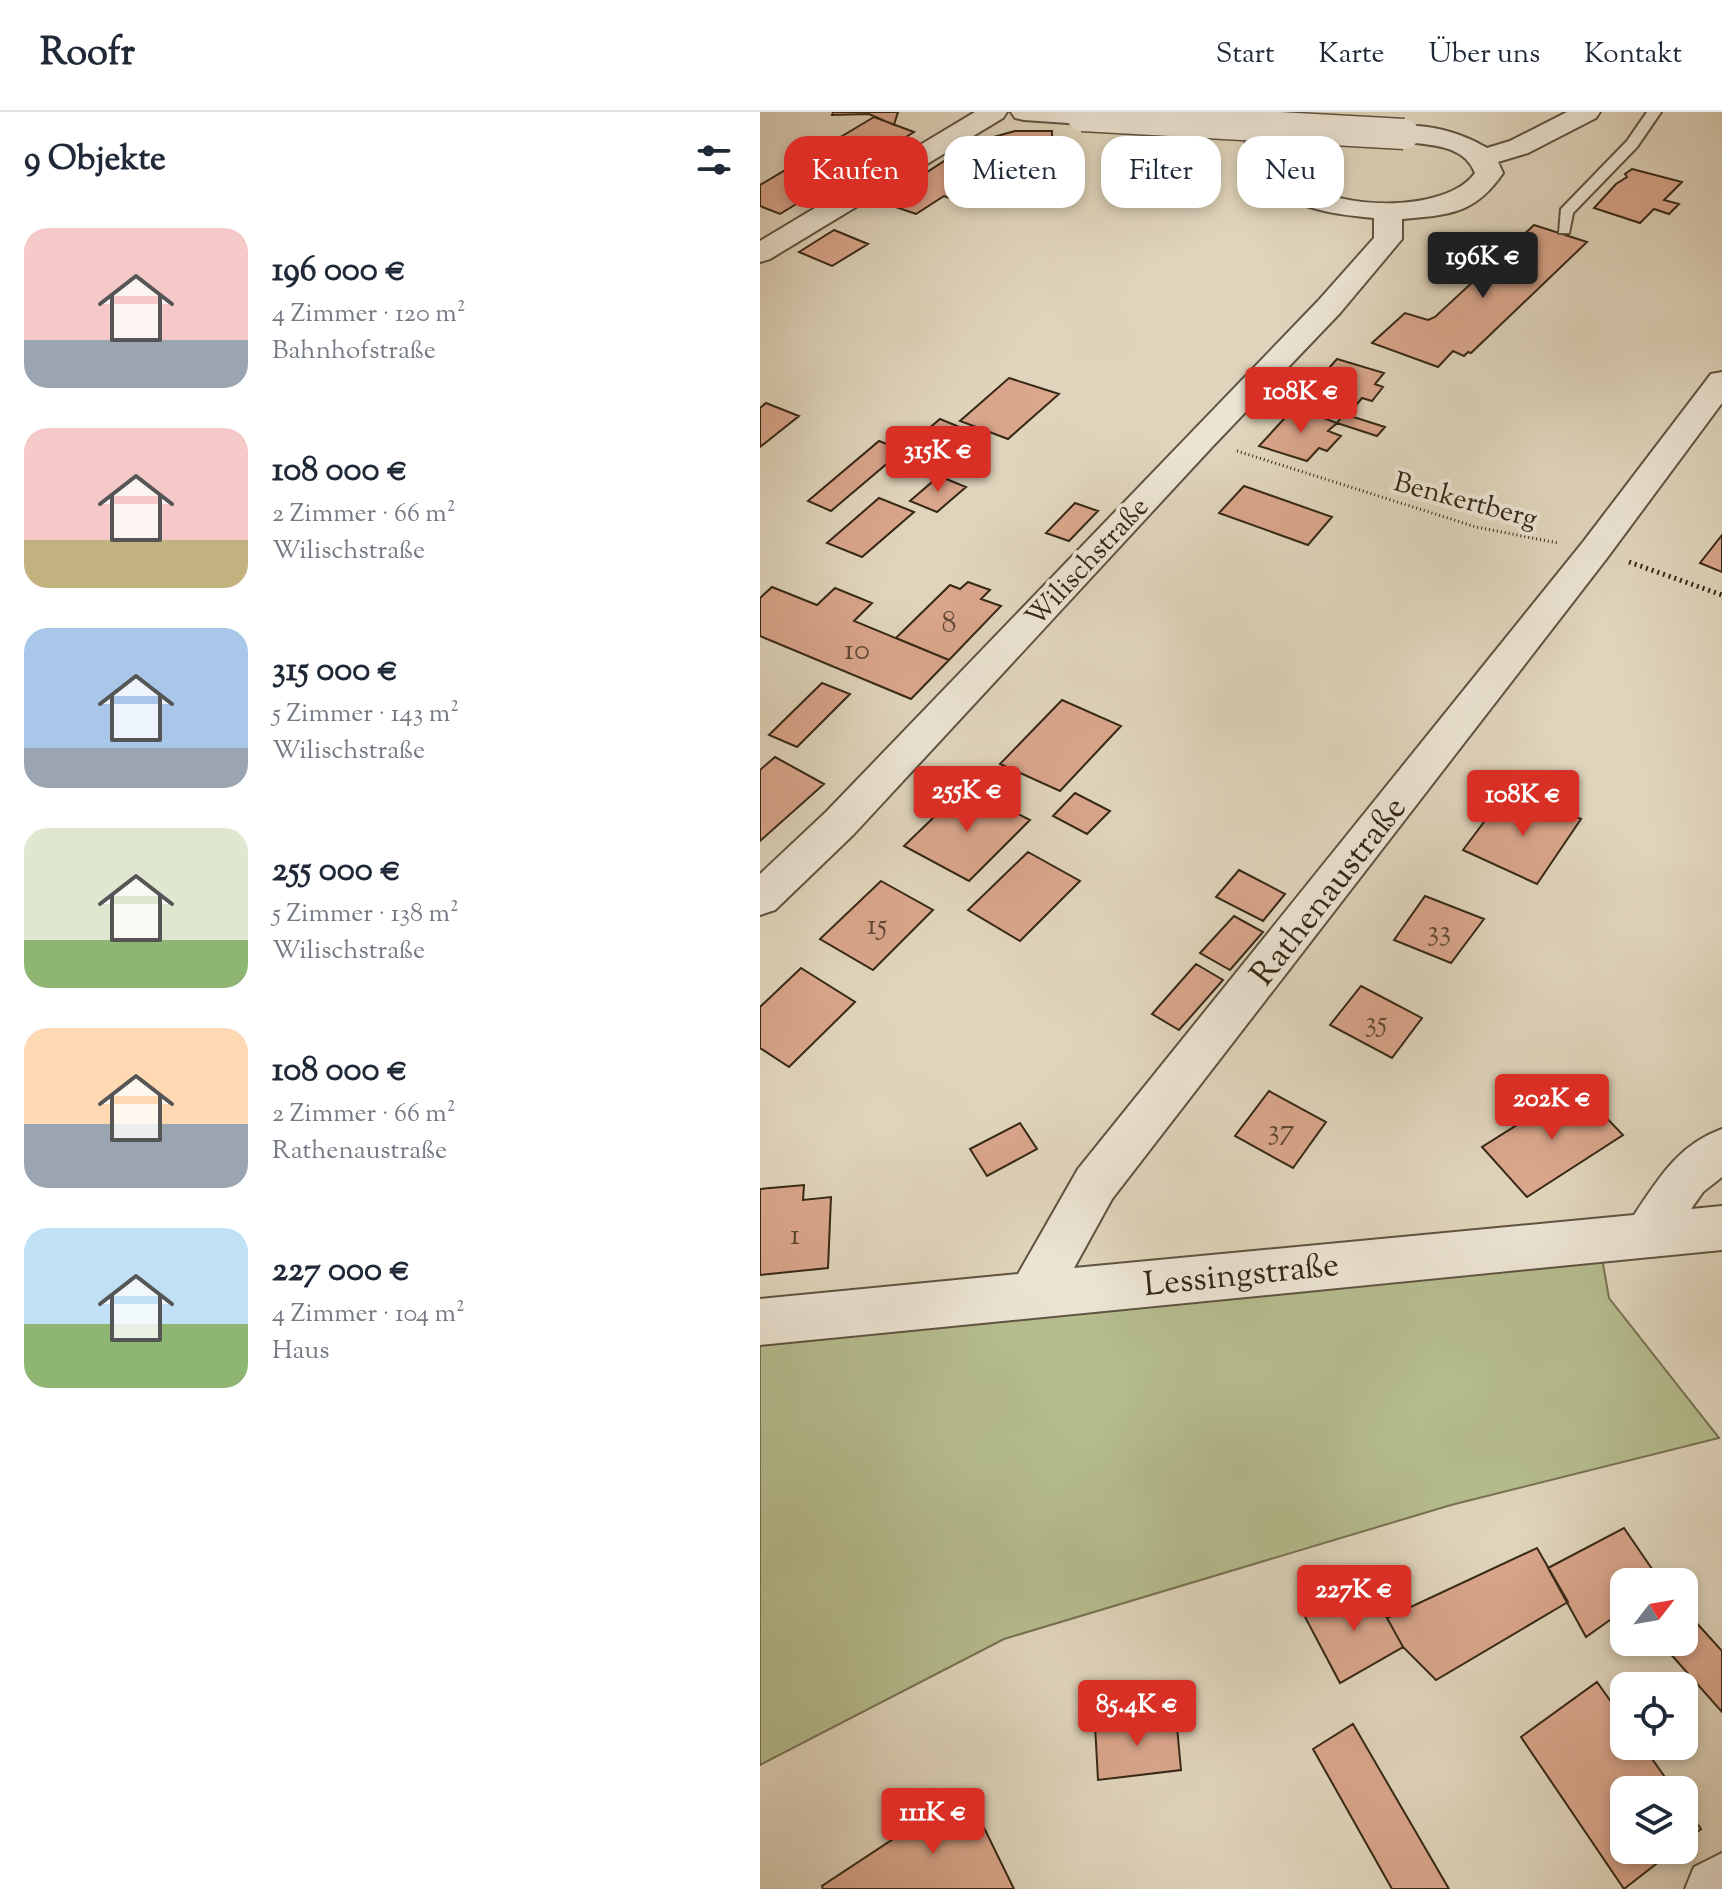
<!DOCTYPE html>
<html lang="de">
<head>
<meta charset="utf-8">
<style>
	body { margin:0; font-family:"Sorts Mill Goudy",serif; background:#f2f2f3; color:#1f2937; height:100vh; display:flex; flex-direction:column; font-size:30px; white-space:nowrap }
	* { box-sizing:border-box; margin:0 }
	p { font-size:26px; color:#747a83 }
	.icon { flex:none; width:44px; height:44px; fill:none; stroke:currentColor; stroke-width:2; stroke-linecap:round; stroke-linejoin:round }
	.map { position:relative; flex:1; overflow:hidden }
	.sheet { display:flex; flex-direction:column; background:#fff; width:760px }
	.sheet>* { flex:none }
	.top-card { position:absolute; left:24px; top:24px; width:760px; height:72px; display:flex; gap:16px }
	.needle { width:52px; rotate:59deg }
	.tools { position:absolute; left:850px; top:1456px; display:grid; gap:16px }
	.tools a { display:grid; place-items:center; width:88px; height:88px; border-radius:16px; background:#fff; box-shadow:0 4px 12px #0003; font-size:40px }
	.price { position:absolute; translate:-50% -68px; padding:0 18px; border-radius:8px; background:#d93025; color:#fff; font-size:26px; line-height:52px; filter:drop-shadow(0 2px 4px #0008) }
	.price::after { content:''; position:absolute; left:50%; top:48px; width:24px; height:18px; margin-left:-12px; background:inherit; clip-path:polygon(0 0,100% 0,50% 100%) }
	.price.active { background:#222; color:#fff }
	ul { padding:0; list-style:none }
	li { display:flex; align-items:center; gap:24px; height:200px; padding:0 24px }
	li span { display:grid; place-items:center; flex:none; width:224px; height:160px; border-radius:24px; color:#555 }
	li>.icon { margin-inline-start:auto }
	span .icon { width:96px; height:96px; fill:#fffc; stroke-width:1 }
	li b { font-size:34px }
	h2 { display:flex; justify-content:space-between; align-items:center; height:96px; padding:0 24px; font-size:34px }
	.pill { padding:0 28px; border-radius:24px; background:#fff; box-shadow:0 4px 12px #0003; font-size:28px; line-height:72px }
	.pill.active { background:#d93025; color:#fff }
	header { display:flex; align-items:center; gap:48px; box-sizing:border-box; height:112px; padding:0 40px; background:#fff; border-bottom:2px solid #e0e1e3 }
	header strong { font-size:38px }
	nav { display:flex; gap:44px; margin-inline-start:auto; font-size:28px }
	main { display:flex; flex:1; min-height:0 }
	.map>svg:first-child { display:block }
</style>
</head>
<body>
<header>
<strong>Roofr</strong>
<nav><a>Start</a><a>Karte</a><a>Über uns</a><a>Kontakt</a></nav>
</header>
<main>
<section class="sheet">
<h2>9 Objekte<svg class="icon" aria-label="filters" viewBox="0 0 24 24"><path d="M4 7h16M4 17h16"/><circle cx="9" cy="7" r="2"/><circle cx="15" cy="17" r="2"/></svg></h2>
<ul>
<li><span style="background:linear-gradient(#f6c9c9 70%,#9aa5b1 0)"><svg class="icon" aria-label="home" viewBox="0 0 24 24"><path d="M3 11l9-7 9 7M6 9v11h12V9"/></svg></span><div><b>196 000 €</b><p>4 Zimmer · 120 m²</p><p>Bahnhofstraße</p></div></li>
<li><span style="background:linear-gradient(#f6c9c9 70%,#c2b280 0)"><svg class="icon" aria-label="home" viewBox="0 0 24 24"><path d="M3 11l9-7 9 7M6 9v11h12V9"/></svg></span><div><b>108 000 €</b><p>2 Zimmer · 66 m²</p><p>Wilischstraße</p></div></li>
<li><span style="background:linear-gradient(#a9c7e8 75%,#9aa5b1 0)"><svg class="icon" aria-label="home" viewBox="0 0 24 24"><path d="M3 11l9-7 9 7M6 9v11h12V9"/></svg></span><div><b>315 000 €</b><p>5 Zimmer · 143 m²</p><p>Wilischstraße</p></div></li>
<li><span style="background:linear-gradient(#dfe7d0 70%,#8fb573 0)"><svg class="icon" aria-label="home" viewBox="0 0 24 24"><path d="M3 11l9-7 9 7M6 9v11h12V9"/></svg></span><div><b>255 000 €</b><p>5 Zimmer · 138 m²</p><p>Wilischstraße</p></div></li>
<li><span style="background:linear-gradient(#ffd9b3 60%,#9aa5b1 0)"><svg class="icon" aria-label="home" viewBox="0 0 24 24"><path d="M3 11l9-7 9 7M6 9v11h12V9"/></svg></span><div><b>108 000 €</b><p>2 Zimmer · 66 m²</p><p>Rathenaustraße</p></div></li>
<li><span style="background:linear-gradient(#bfe0f5 60%,#8fb573 0)"><svg class="icon" aria-label="home" viewBox="0 0 24 24"><path d="M3 11l9-7 9 7M6 9v11h12V9"/></svg></span><div><b>227 000 €</b><p>4 Zimmer · 104 m²</p><p>Haus</p></div></li>
</ul>
</section>
<div class="map">
<svg width="962" height="1777" viewBox="0 0 962 1777">
	<rect width="100%" height="100%" fill="#e0d5bc"/>
	<filter id="stains"><feTurbulence type="fractalNoise" baseFrequency=".0025" numOctaves="4"/><feColorMatrix values="0 0 0 0 .2 0 0 0 0 .09 0 0 0 0 .02 0 0 0 .5 -.17"/></filter>
	<radialGradient id="worn" r=".72"><stop offset=".6" stop-color="#630" stop-opacity="0"/><stop offset="1" stop-color="#630" stop-opacity=".3"/></radialGradient>
	<path fill="#b5bc8e" stroke="#767252" stroke-width="2" d="M842 1146 849 1186 959 1326 691 1393 244 1527 0 1653V1230Z"/>
	<path fill="#daa68c" stroke="#362816" stroke-width="2" d="M73 0H138L134 13 109 2 72 3Z
		M114 5 154 20 20 102 0 94V73Z
		M255 19H292V45L271 46 247 55 231 51 189 79 202 83 195 88 184 84 156 102 121 90 212 31Z
		M872 57 922 70 904 88 919 92 909 102 894 97 880 111 834 96 856 72 867 65 865 62Z
		M774 113 827 130 711 241 708 240 704 244 693 239 678 255 612 231 645 201 668 208 675 205Z
		M74 118 108 132 72 154 39 140Z
		M577 247 624 261 615 272 623 275 612 289 602 286 593 297 546 282Z
		M249 266 299 282 248 327 200 309Z
		M6 291 39 304 0 335V296Z
		M535 295 577 311 568 319 581 324 567 339 559 336 547 349 499 334Z
		M584 302 625 315 617 324 577 311Z
		M180 307 219 323 174 361 135 345Z
		M119 329 143 338 71 399 48 389Z
		M179 364 206 375 177 400 150 389Z
		M484 374 572 405 548 433 459 401Z
		M119 386 154 400 102 445 67 431Z
		M315 391 338 399 309 429 286 421Z
		M962 423V460L940 451Z
		M208 470 230 478 221 487 241 494 189 548 136 526 190 473 200 477Z
		M12 475 57 493 75 476 112 491 94 509 189 548 151 587 0 524V486Z
		M62 571 90 582 37 635 9 623Z
		M302 588 361 614 300 679 240 652Z
		M15 645 64 672 0 729V658Z
		M205 675 270 708 209 769 144 734Z
		M315 681 350 699 327 722 293 704Z
		M742 686 771 699 778 688 821 707 777 772 703 738Z
		M268 740 320 769 260 829 208 798Z
		M479 758 525 782 503 809 456 785Z
		M121 769 173 798 113 858 60 827Z
		M665 784 724 807 691 851 634 828Z
		M474 804 503 820 470 858 440 841Z
		M436 852 463 868 419 918 392 902Z
		M41 856 95 890 29 955 0 936V895Z
		M601 874 662 906 632 946 570 913Z
		M817 975 863 1023 767 1085 722 1035Z
		M509 979 566 1010 533 1056 475 1024Z
		M260 1011 277 1037 227 1064 210 1037Z
		M44 1073 43 1088 71 1085 68 1156 0 1163V1077Z
		M864 1416 901 1470H864V1498L826 1525 788 1456Z
		M777 1436 808 1490 676 1568 643 1535 627 1506Z
		M608 1471 643 1535 580 1571 545 1505Z
		M924 1497 962 1539V1600L900 1530H924Z
		M837 1570 864 1608V1634H883L914 1678H864V1738H914L864 1777 761 1625Z
		M416 1604 421 1658 338 1668 335 1613Z
		M593 1612 689 1777H632L553 1637Z
		M206 1679 254 1777H63L62 1774Z
		M924 1692 941 1717 924 1730Z"/>
	<g fill="none" stroke-linecap="round" stroke-linejoin="round">
		<g stroke="#605340" stroke-width="4">
			<path id="service" d="M887 0H901L877 35 813 101 809 121H799L801 97 867 29Z"/>
		</g>
		<g stroke="#605340" stroke-width="4">
			<path id="minor" d="M215 0H247L243 6 10 147 0 150V129Z
				M251 0H332L335 4 331 10 322 12 264 8 255 6Z
				M498 0H524C462 91 674 119 715 61 703 29 662 34 635 28L631 22 635 16C663 9 702 21 727 36L750 29 807 0H840L836 6 768 41 738 50 743 61C715 102 689 103 642 107V127L580 201 452 335 94 722 15 798 0 803V762L66 700 558 189 614 126V106C569 102 523 96 495 57 480 36 484 20 498 0Z
				M962 260V291L847 446 352 1087 314 1156 874 1103C899 1066 918 1033 962 1017V1065L943 1080 931 1097 962 1094V1138L0 1233V1187L258 1162 318 1057 823 430 951 262Z
				M962 1741V1777H925L934 1755Z"/>
		</g>
		<path stroke="#362816" stroke-width="3" stroke-dasharray="1 3" stroke-linecap="butt" d="M477 339 716 415 798 431"/>
		<path stroke="#362816" stroke-width="5" stroke-dasharray="2 4" stroke-linecap="butt" d="M869 450 962 483"/>
		<use href="#service" fill="#ebe4d3" fill-rule="evenodd"/>
		<use href="#minor" fill="#ebe4d3" fill-rule="evenodd"/>
		<g stroke="#605340" stroke-width="33" stroke-linecap="butt">
			<path id="minor-bridge" d="M322 4 644 22"/>
		</g>
		<use href="#minor-bridge" stroke="#ebe4d3" stroke-width="30"/>
	</g>
	<g text-anchor="middle" stroke-width="8" stroke-linejoin="round" paint-order="stroke">
		<g font-size="28" fill="#362816" stroke="#ebe4d3">
			<text transform="translate(706 387) rotate(15)" y="10">Benkertberg</text>
			<text transform="translate(326 449) rotate(-47)" y="10">Wilischstraße</text>
		</g>
		<g font-size="30" fill="#5f4834">
			<text x="189" y="520">8</text>
			<text x="97" y="547">10</text>
			<text x="117" y="822">15</text>
			<text x="679" y="828">33</text>
			<text x="616" y="919">35</text>
			<text x="521" y="1027">37</text>
			<text x="35" y="1132">1</text>
		</g>
		<g font-size="34" fill="#362816" stroke="#ebe4d3">
			<text transform="translate(567 778) rotate(-52)" y="12">Rathenaustraße</text>
			<text transform="translate(481 1161) rotate(-6)" y="12">Lessingstraße</text>
		</g>
	</g>
	<rect width="100%" height="100%" filter="url(#stains)"/>
	<rect width="100%" height="100%" fill="url(#worn)"/>
</svg>
<div class="tools">
<a><svg class="needle" viewBox="-14 -14 28 28"><path d="M0-13l5 13h-10z" fill="#e53935"/><path d="M0 13l5-13h-10z" fill="#747a83"/></svg></a>
<a><svg class="icon" aria-label="locate" viewBox="0 0 24 24"><circle cx="12" cy="12" r="6"/><path d="M12 2v4M12 18v4M2 12h4M18 12h4"/></svg></a>
<a><svg class="icon" aria-label="layers" viewBox="0 0 24 24"><path d="M12 4l9 5-9 5-9-5zM3 14l9 5 9-5"/></svg></a>
</div>
<b class="price active" style="left:723px;top:188px">196K €</b>
<b class="price" style="left:541px;top:323px">108K €</b>
<b class="price" style="left:178px;top:382px">315K €</b>
<b class="price" style="left:207px;top:722px">255K €</b>
<b class="price" style="left:763px;top:726px">108K €</b>
<b class="price" style="left:792px;top:1030px">202K €</b>
<b class="price" style="left:594px;top:1521px">227K €</b>
<b class="price" style="left:377px;top:1636px">85.4K €</b>
<b class="price" style="left:173px;top:1744px">111K €</b>
<div class="top-card">
<a class="pill active">Kaufen</a>
<a class="pill">Mieten</a>
<a class="pill">Filter</a>
<a class="pill">Neu</a>
</div>
</div>
</main>
</body>
</html>
